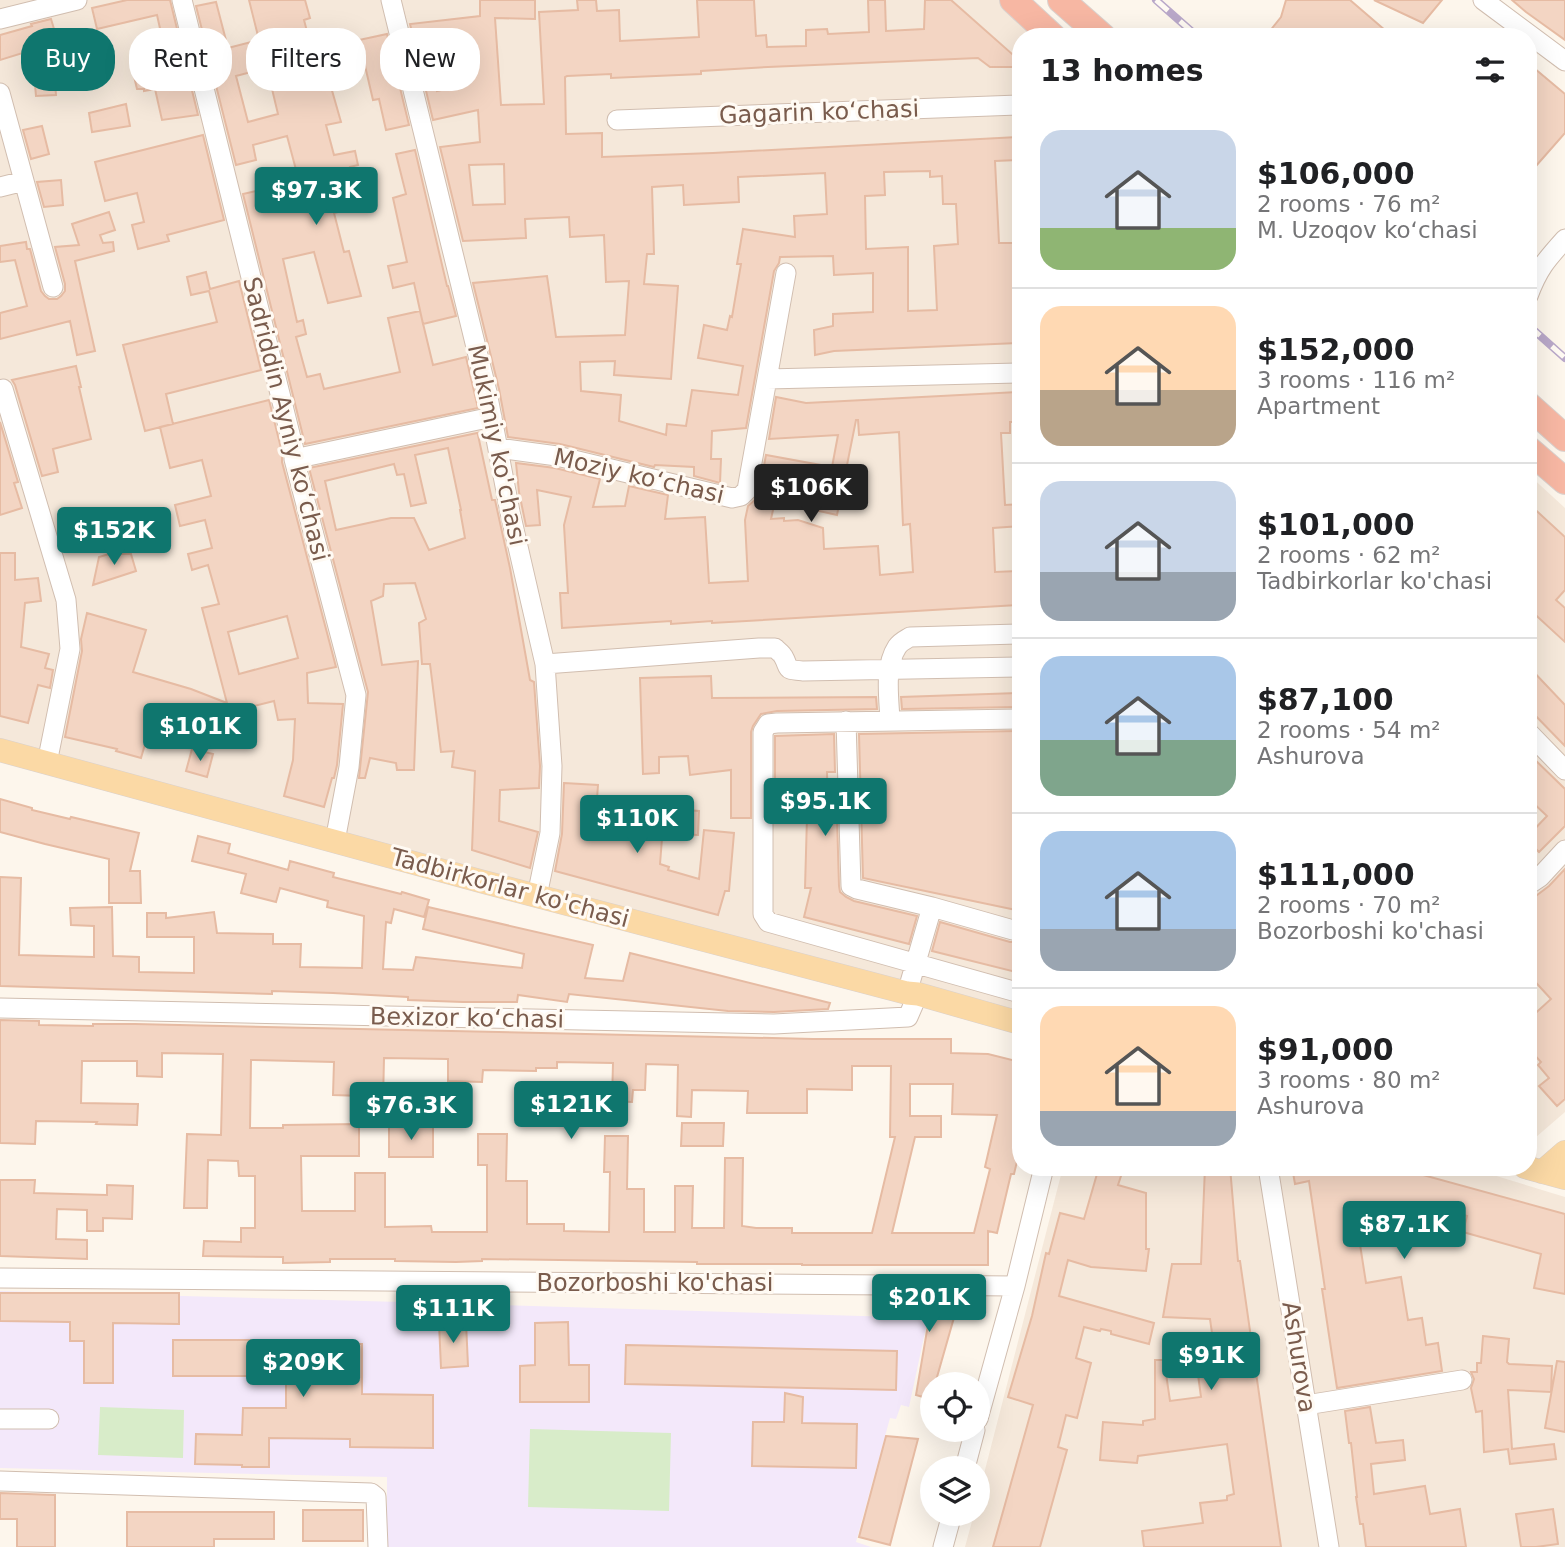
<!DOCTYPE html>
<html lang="en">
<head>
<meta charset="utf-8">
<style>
	body { margin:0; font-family:"DejaVu Sans",sans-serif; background:#f6f6f6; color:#202124; height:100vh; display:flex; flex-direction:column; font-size:26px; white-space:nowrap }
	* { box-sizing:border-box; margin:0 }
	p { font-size:23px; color:#757577 }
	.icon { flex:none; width:38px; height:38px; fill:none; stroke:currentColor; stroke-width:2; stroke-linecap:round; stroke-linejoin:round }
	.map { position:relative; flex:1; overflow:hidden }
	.drawer { position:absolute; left:1012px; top:28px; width:525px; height:1148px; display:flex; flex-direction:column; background:#fff; border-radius:28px; box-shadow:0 7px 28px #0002 }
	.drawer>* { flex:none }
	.banner { position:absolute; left:21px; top:28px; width:665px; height:63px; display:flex; gap:14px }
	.fabs { position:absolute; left:920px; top:1372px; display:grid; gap:14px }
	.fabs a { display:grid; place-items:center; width:70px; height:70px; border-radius:50%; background:#fff; box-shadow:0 7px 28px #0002; font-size:35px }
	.price { position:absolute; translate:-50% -60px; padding:0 16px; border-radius:7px; background:#0f766e; color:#fff; font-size:23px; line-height:46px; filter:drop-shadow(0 2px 4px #0008) }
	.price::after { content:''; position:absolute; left:50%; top:42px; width:21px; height:16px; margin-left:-10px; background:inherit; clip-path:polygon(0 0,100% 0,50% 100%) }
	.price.active { background:#222; color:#fff }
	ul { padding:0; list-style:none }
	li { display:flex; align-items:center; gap:21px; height:175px; padding:0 28px }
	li+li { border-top:2px solid #e0e0e0 }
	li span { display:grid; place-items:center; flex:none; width:196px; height:140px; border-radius:21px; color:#555 }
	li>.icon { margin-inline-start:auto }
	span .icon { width:84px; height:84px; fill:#fffc; stroke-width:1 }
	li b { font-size:30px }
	h2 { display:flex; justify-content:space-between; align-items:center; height:84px; padding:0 28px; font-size:30px }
	.tag { padding:0 24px; border-radius:28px; background:#fff; box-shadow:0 7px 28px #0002; font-size:24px; line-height:63px }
	.tag.active { background:#0f766e; color:#fff }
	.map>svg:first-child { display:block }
</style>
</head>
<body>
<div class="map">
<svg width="1565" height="1547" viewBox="0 0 1565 1547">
	<rect width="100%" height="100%" fill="#fdf6ec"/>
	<path fill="#f5e8da" d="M0 0H1027L1068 37H1020V1024L0 750Z
		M1528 474 1565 508V1112L1528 1144Z
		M1063 1167H1467L1565 1197V1547H965L974 1514H978V1497Z"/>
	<path fill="#f3e8fa" d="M0 1291 438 1303 928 1318 909 1407 901 1405 896 1419 890 1418 856 1542 871 1547H387V1477L0 1468Z"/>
	<path fill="#d8ecc9" d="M100 1407 184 1410 183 1458 98 1455Z
		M530 1429 671 1433 669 1511 528 1507Z"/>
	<path fill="#f3d5c3" stroke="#e6bba3" stroke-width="2" fill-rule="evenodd" d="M127 0H170L198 115 162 120 155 89 144 91V89H137L133 72 168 64 157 15 97 29 92 8Z
		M249 0H305L310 18 304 20 309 39 287 44 296 81 327 73 341 122 326 125 334 155 355 151 358 165 350 167 361 206 334 213 344 252 349 251 361 296 328 303 314 252 283 259 297 322 303 320 306 334 296 337 307 377 320 374 324 389 400 372 388 318 420 311 433 365 466 357 478 408 305 444 243 194 299 181 287 136 253 145 256 160 236 165 196 6 216 2 228 48 259 40ZM267 68 278 114 248 122 236 76Z
		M480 0H535V19L495 18 501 105 544 104 539 12 578 10 577 0H596L597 11 619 10 620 41 699 37 697 0H754L756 36 766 35 767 47 806 46V30L827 29 828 34 869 32 868 0H885L886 31 924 29 925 0H951L1020 61V67H990L978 58 768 67 701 71V74L611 78V74L567 76 565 77 566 134 602 133V157L713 153 1020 137V160L995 161 999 243H1020V343L834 351 815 355 814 330 833 326V314L873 312V273L834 275 833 256 780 257 779 263 774 271 746 428 712 431 711 459H721L720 483 694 476V467L655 465 654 467 560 444 508 437 499 389 473 283 547 276 556 337 625 335 629 281 606 282 604 235 570 237 569 217 525 219 526 238 463 241 440 147 480 142 478 110 433 120 410 24 480 16ZM465 44 468 84 437 91 431 48ZM504 164 505 204 473 205 469 165ZM930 171V177L942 176 943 204H956L958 244 934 246 937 310 908 311V247L866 249 865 196 885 195 884 172ZM825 173 827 214 794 216 795 237 743 229 737 264H741L732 317 730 316 727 330 704 325 698 358 743 366 738 395 692 390 686 426 667 424 666 435 619 421 621 395 581 391 580 362 615 361 614 375 671 379 678 286 644 284 647 254H654L652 187 683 185 684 205 739 202 738 177Z
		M1286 0H1350L1393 37H1265L1281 17Z
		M1374 0H1442L1423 23Z
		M1512 0H1565V40L1526 12Z
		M51 19 58 42 0 60V35L32 26 31 24Z
		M387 34 409 125 386 130 379 99 373 100 359 40Z
		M1528 63 1565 94V133L1528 175Z
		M54 71 56 95 36 96 34 73Z
		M126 104 130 126 92 132 89 113Z
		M42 126 49 154 31 159 23 130Z
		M203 135 224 220 167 235 169 241 138 249 132 225 144 222 137 193 105 201 95 162Z
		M415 150 447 286H448L456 316 423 324 414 283 393 288 388 266 407 262 393 198 406 194 396 154Z
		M61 180 63 205 44 207 37 182Z
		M109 212 115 230 100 235 103 243 113 242 114 251 75 261 95 351 77 355 70 321 0 339V313L27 306 15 260 0 262V246L26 242 27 249H30L41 291 45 296 49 299H57L61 296 65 291V284L55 247 79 245 72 224Z
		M206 272 210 289 239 281 261 370 166 394 173 424 145 431 123 345 217 322 209 291 191 295 187 277Z
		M76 366 81 387H79L91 439 53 449 58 472 42 476 15 385 12 380Z
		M1020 392V422H1010V433H1001L1005 505 1020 504V526L993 528 995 572 1020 571V605L712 623V621L671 624V621L562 628 560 593H568L564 525 571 497 537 490 540 525 526 526 519 492 516 463 555 468 600 479 593 507 625 506 629 486 668 495 665 519 705 517 709 583 748 581 745 520 748 506 756 499 759 492 766 455 832 467 838 435 769 439 776 397 806 403ZM856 420H858L859 435 899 432 903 525 910 524 913 572 880 575 878 546 824 549 823 528 798 520 784 521V518L771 519 781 474 825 482 819 511 837 515Z
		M269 400 282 452V462L336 667 307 673 308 703 343 704 337 765 334 778H332L324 807 284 796 293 760 295 719 278 720 274 701 214 716 187 705 181 728 152 720 141 758 116 751 117 749 65 737 82 651 81 639 87 613 146 630 133 672 191 689 227 703 202 608 219 604 208 565 192 570 188 554 212 548 205 520 180 526 175 505 211 496 202 460 170 468 160 427ZM287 616 298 658 239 674 228 632Z
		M0 422 18 482 14 483 22 508 0 515Z
		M482 432 483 436 478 435 492 500H495L510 568 530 680 534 682 540 766 539 788 500 790 499 821 538 832 530 868 472 850 475 771 452 767 454 751 441 752 430 664H422L419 623 426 619 415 583 384 584 383 596 371 601 382 665 418 661 414 770H397L396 763 370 758 365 778H359L368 692 309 468ZM448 448 461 510H460L465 538 429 550 414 518H391L336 530 325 481 394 464 397 475 404 474 411 506 426 503 415 455Z
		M1528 503 1565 537V590L1556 600 1565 608V642L1528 608Z
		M0 553H15V580L38 578 41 601 25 603 21 647 49 654 45 668 53 670 50 688 38 685 28 723 0 716Z
		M109 554H131L136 571 93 585 99 557Z
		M1528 666 1565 705V746L1528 708Z
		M711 676 712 698 876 697 877 709 777 711 761 714 753 726 751 732V818H731V770L690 775 688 756 659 757V773L643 774 640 678Z
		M1020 693V707L902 709 901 697Z
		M1020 731V843H1015L1016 910 863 878 859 734Z
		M834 734 835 772H827L828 817H837L839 886 840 892 846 897 854 901 917 916 909 944 804 917 811 888H805L807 817 775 818V736Z
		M192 749 213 754 207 777 186 771Z
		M1528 753 1565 789V826L1539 852 1528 841V836L1547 816 1528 798Z
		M564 783 598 785 596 812 619 813 618 821 663 826 660 864 669 867 668 870 699 879 704 830 734 833 729 891H725L718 915 555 871 562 834Z
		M0 799 32 808V810L70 819 71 817 139 833 130 871H140L141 903H109V859L45 844 0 832Z
		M673 809 699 811 698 835 672 834Z
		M198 836 230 844 228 853 288 870 290 861 334 873 333 877 401 894 402 892 429 900 424 917 394 909 391 923 386 922 383 969 413 970 416 957 522 968 524 954 423 929 428 907 593 945 585 978 623 981 630 953 830 1003 828 1009 774 1012 728 1011 569 994 567 1002 518 995 517 1002H463L408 1000V997L333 993 272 991V994L0 986V877L21 878 19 955 94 957V926L71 925 70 908 112 907 113 956 139 957V972L194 973V937H147V913H166V918L214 912 217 933 273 934V944H301L300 967 362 968 364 916 327 907 328 901 280 888 276 902 241 893 246 874 192 861Z
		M1565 869V1099L1557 1106 1539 1086 1549 1078 1538 1065 1541 1062 1528 1048V1020L1551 999 1528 974V902L1549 886Z
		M940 922 1010 942H1020V973L932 951Z
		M0 1020 39 1021V1025L93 1026V1024H135L813 1039H951V1053L988 1054 1020 1062V1149L1014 1174H1011L997 1233 988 1231V1265H802V1264H697V1262L482 1259V1261L456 1262 395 1261V1259H330V1262L283 1263V1257L203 1256 204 1241 241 1242V1228H255V1176H239L238 1161 208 1160 207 1208H184L187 1134 221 1135 223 1054 162 1053V1077L137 1076V1061H82L81 1103 138 1104 137 1125 96 1124 97 1122 36 1121 35 1144 0 1143ZM384 1058 448 1059V1081L482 1082 483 1070 536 1071V1068H557V1062L613 1063 612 1101 632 1102 633 1090H645L646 1064 678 1065 677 1116 691 1117 692 1090 748 1091 747 1113H807V1089L852 1090V1066H891L890 1137H895L872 1233H792V1228H756L742 1226 743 1158H725L724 1228H692L693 1186H675V1232H644V1189H627L628 1136H605L604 1172H610L609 1232 564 1231V1224H527V1181H506L507 1134H478V1165H487V1232H432L431 1226 385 1227V1173H355V1211H302L301 1156H359V1124L283 1125V1128H250L251 1060 334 1062 333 1095 363 1096V1102H383ZM910 1084H953L952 1114 997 1115 985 1167 990 1169 974 1233H892L915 1137H941V1116H910Z
		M682 1123H724L723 1146H681Z
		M389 1126H433V1157H389Z
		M1099 1167H1124L1118 1185 1146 1193V1249H1149L1146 1271 1091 1267 1068 1260 1059 1296 1154 1323 1149 1344 1111 1334V1331L1101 1329 1100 1331 1084 1327 1076 1358 1091 1363 1077 1418 1066 1415 1058 1447 1067 1450 1040 1547H993L1033 1405 1008 1397 1032 1316 1046 1253 1049 1254 1060 1213 1084 1219Z
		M1205 1167H1230L1238 1261H1240L1281 1547H1144L1142 1531 1203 1523 1200 1503 1227 1500V1496L1234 1494 1227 1444 1138 1456 1137 1463 1100 1460 1103 1422 1143 1425V1421L1155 1419V1360H1164L1170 1401 1201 1397 1197 1367 1186 1368 1184 1350 1214 1347 1210 1319 1163 1317 1172 1264H1201Z
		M1292 1167H1394L1565 1214V1294L1534 1288 1541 1254 1463 1232 1467 1216 1430 1206V1208L1417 1204 1413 1219 1389 1212 1392 1233 1359 1238 1366 1283 1401 1277 1408 1320 1422 1318 1426 1345 1438 1343 1442 1371 1337 1388 1322 1289H1325L1309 1181 1295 1184Z
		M0 1180H35L34 1193 107 1195V1185L133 1186 132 1219 103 1218V1231H87V1210L57 1209 56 1239 87 1240V1259L0 1256Z
		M0 1293H179V1324L113 1323V1383H84V1341H70V1322L0 1321Z
		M888 1297 956 1298 955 1314 935 1384H933L930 1399 916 1395 930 1313 888 1312Z
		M466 1322 468 1366 441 1368 439 1323Z
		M568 1322 569 1365H589V1402H520V1366L535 1365V1323Z
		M1483 1336 1509 1339 1507 1362 1509 1364 1552 1366 1551 1392 1508 1390 1512 1449 1554 1444 1556 1459 1510 1464 1508 1449 1484 1452 1482 1411 1476 1412 1471 1388 1474 1379 1471 1372H1477V1363H1481Z
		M173 1340H313V1344H362V1394L433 1395V1448L350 1447V1439L269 1438V1467H242V1465L195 1464 196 1434 242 1435 243 1408H286V1376H173Z
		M626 1345 897 1351 896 1390 625 1384Z
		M1557 1361 1565 1362V1432L1545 1428Z
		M785 1393 803 1397 802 1423 857 1424 856 1468 752 1466 753 1422H784Z
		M1370 1407 1376 1443 1403 1440 1405 1460 1371 1464 1374 1494 1425 1486 1430 1514 1460 1509 1466 1547H1366L1363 1524H1360L1356 1497H1357L1351 1443H1349L1345 1411Z
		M886 1436 918 1439 890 1545 859 1537Z
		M0 1493 55 1495V1547H17V1519H0Z
		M1553 1509 1558 1544 1536 1547H1521L1516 1514Z
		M303 1510H363V1541H303Z
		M127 1512H274V1539H214V1547H127Z"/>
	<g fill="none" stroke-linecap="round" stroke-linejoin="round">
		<g stroke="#d1beb0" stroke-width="21">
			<path id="minor" d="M182 0 294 450V459L356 695 349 767 335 841
				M391 0 487 392 510 512 545 664 552 766 550 833 537 896
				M1483 0 1565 61
				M0 19 77 0
				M0 93 53 287
				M617 120 1020 105
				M0 187 24 181
				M1528 296C1538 269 1546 260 1565 239
				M767 379 786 273
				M3 389 66 600 70 649 47 763
				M498 448 557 456 732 498 741 496 747 490 767 379 1020 373
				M294 459 492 417
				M545 664 759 648H775C776 649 783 655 783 656 791 670 783 669 803 671L1020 667
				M1020 719 777 723 768 724 763 732V914L768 922 1020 993
				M890 720C889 698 884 667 897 647 900 642 905 640 910 637L1020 634
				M846 721 851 886 857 889 932 907 1013 930 1020 929
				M1528 732 1565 770
				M1528 885 1540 877 1565 850
				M907 993 932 907
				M0 1008 774 1024 908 1017 918 994
				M1268 1167 1329 1547
				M0 1278 1015 1286
				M1306 1405 1462 1380
				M0 1419H49
				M978 1419 1015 1286 1044 1167
				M965 1468 975 1430
				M0 1481 371 1493 376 1497 378 1547
				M943 1547 952 1514"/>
		</g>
		<g stroke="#dad1cd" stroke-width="24">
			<path id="major" d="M0 750 480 881 907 993 918 994 1020 1023
				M1525 1167 1565 1178
				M1542 1172 1565 1152"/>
		</g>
		<g stroke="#dad1cd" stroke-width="28">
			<path id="highway" d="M1013 0 1053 37
				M1061 0 1103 37
				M1528 405 1565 438
				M1528 449 1565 481"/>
		</g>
		<use href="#minor" stroke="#fff" stroke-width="19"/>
		<use href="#major" stroke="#fbd9a5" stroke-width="23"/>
		<use href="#highway" stroke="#f7b7a3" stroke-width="26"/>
		<g stroke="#b9a8c9" stroke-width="8">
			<path id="rail" d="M1156 0 1198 37
				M1528 325 1565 358"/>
		</g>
		<use href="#rail" stroke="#fffaf3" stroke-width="5" stroke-dasharray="16" stroke-linecap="butt"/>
	</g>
	<g text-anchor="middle" stroke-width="6" stroke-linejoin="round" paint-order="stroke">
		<g font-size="24" fill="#7a5c4d" stroke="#fffaf3">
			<text transform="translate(819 112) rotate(-2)" y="8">Gagarin koʻchasi</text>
			<text transform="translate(286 419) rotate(76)" y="8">Sadriddin Ayniy koʻchasi</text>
			<text transform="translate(497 445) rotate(78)" y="8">Mukimiy ko'chasi</text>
			<text transform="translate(639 476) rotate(13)" y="8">Moziy koʻchasi</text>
			<text transform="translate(510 888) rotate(15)" y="8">Tadbirkorlar ko'chasi</text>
			<text transform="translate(467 1018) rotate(1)" y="8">Bexizor koʻchasi</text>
			<text x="655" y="1291">Bozorboshi ko'chasi</text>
			<text transform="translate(1299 1357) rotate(81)" y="8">Ashurova</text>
		</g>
	</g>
</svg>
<div class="fabs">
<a><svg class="icon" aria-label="locate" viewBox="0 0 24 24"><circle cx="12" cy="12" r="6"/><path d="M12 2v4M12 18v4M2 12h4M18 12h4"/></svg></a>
<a><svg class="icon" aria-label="layers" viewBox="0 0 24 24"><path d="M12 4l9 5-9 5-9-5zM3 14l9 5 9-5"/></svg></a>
</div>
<b class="price" style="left:316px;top:227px">$97.3K</b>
<b class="price active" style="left:811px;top:524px">$106K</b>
<b class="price" style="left:114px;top:567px">$152K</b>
<b class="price" style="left:200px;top:763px">$101K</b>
<b class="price" style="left:825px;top:838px">$95.1K</b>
<b class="price" style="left:637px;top:855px">$110K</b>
<b class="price" style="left:571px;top:1141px">$121K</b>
<b class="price" style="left:411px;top:1142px">$76.3K</b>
<b class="price" style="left:1404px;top:1261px">$87.1K</b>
<b class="price" style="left:929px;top:1334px">$201K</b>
<b class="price" style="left:453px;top:1345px">$111K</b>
<b class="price" style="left:1211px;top:1392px">$91K</b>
<b class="price" style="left:303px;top:1399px">$209K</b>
<div class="banner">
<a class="tag active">Buy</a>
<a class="tag">Rent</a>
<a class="tag">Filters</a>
<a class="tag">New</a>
</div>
<section class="drawer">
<h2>13 homes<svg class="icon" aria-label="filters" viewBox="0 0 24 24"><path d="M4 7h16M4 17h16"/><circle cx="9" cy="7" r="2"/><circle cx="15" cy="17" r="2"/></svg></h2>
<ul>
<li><span style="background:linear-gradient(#c9d6e8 70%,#8fb573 0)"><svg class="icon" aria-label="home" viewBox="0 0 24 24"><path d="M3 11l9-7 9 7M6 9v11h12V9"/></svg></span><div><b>$106,000</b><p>2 rooms · 76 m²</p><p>M. Uzoqov koʻchasi</p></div></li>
<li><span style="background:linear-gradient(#ffd9b3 60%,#b9a48a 0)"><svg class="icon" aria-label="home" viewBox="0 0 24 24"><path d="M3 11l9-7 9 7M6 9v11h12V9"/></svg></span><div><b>$152,000</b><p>3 rooms · 116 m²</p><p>Apartment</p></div></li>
<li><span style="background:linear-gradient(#c9d6e8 65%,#9aa5b1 0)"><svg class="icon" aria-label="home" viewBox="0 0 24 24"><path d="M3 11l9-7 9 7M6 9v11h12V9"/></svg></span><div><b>$101,000</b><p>2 rooms · 62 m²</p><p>Tadbirkorlar ko'chasi</p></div></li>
<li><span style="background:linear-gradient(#a9c7e8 60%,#7fa58c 0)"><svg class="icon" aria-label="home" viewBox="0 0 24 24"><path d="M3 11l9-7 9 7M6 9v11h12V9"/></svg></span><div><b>$87,100</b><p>2 rooms · 54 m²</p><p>Ashurova</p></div></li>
<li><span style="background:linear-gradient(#a9c7e8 70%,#9aa5b1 0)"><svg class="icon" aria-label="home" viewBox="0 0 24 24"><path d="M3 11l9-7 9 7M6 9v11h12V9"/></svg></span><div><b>$111,000</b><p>2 rooms · 70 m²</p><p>Bozorboshi ko'chasi</p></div></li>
<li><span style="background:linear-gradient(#ffd9b3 75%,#9aa5b1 0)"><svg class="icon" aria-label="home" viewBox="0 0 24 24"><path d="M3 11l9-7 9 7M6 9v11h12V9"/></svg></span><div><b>$91,000</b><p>3 rooms · 80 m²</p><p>Ashurova</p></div></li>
</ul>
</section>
</div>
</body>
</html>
